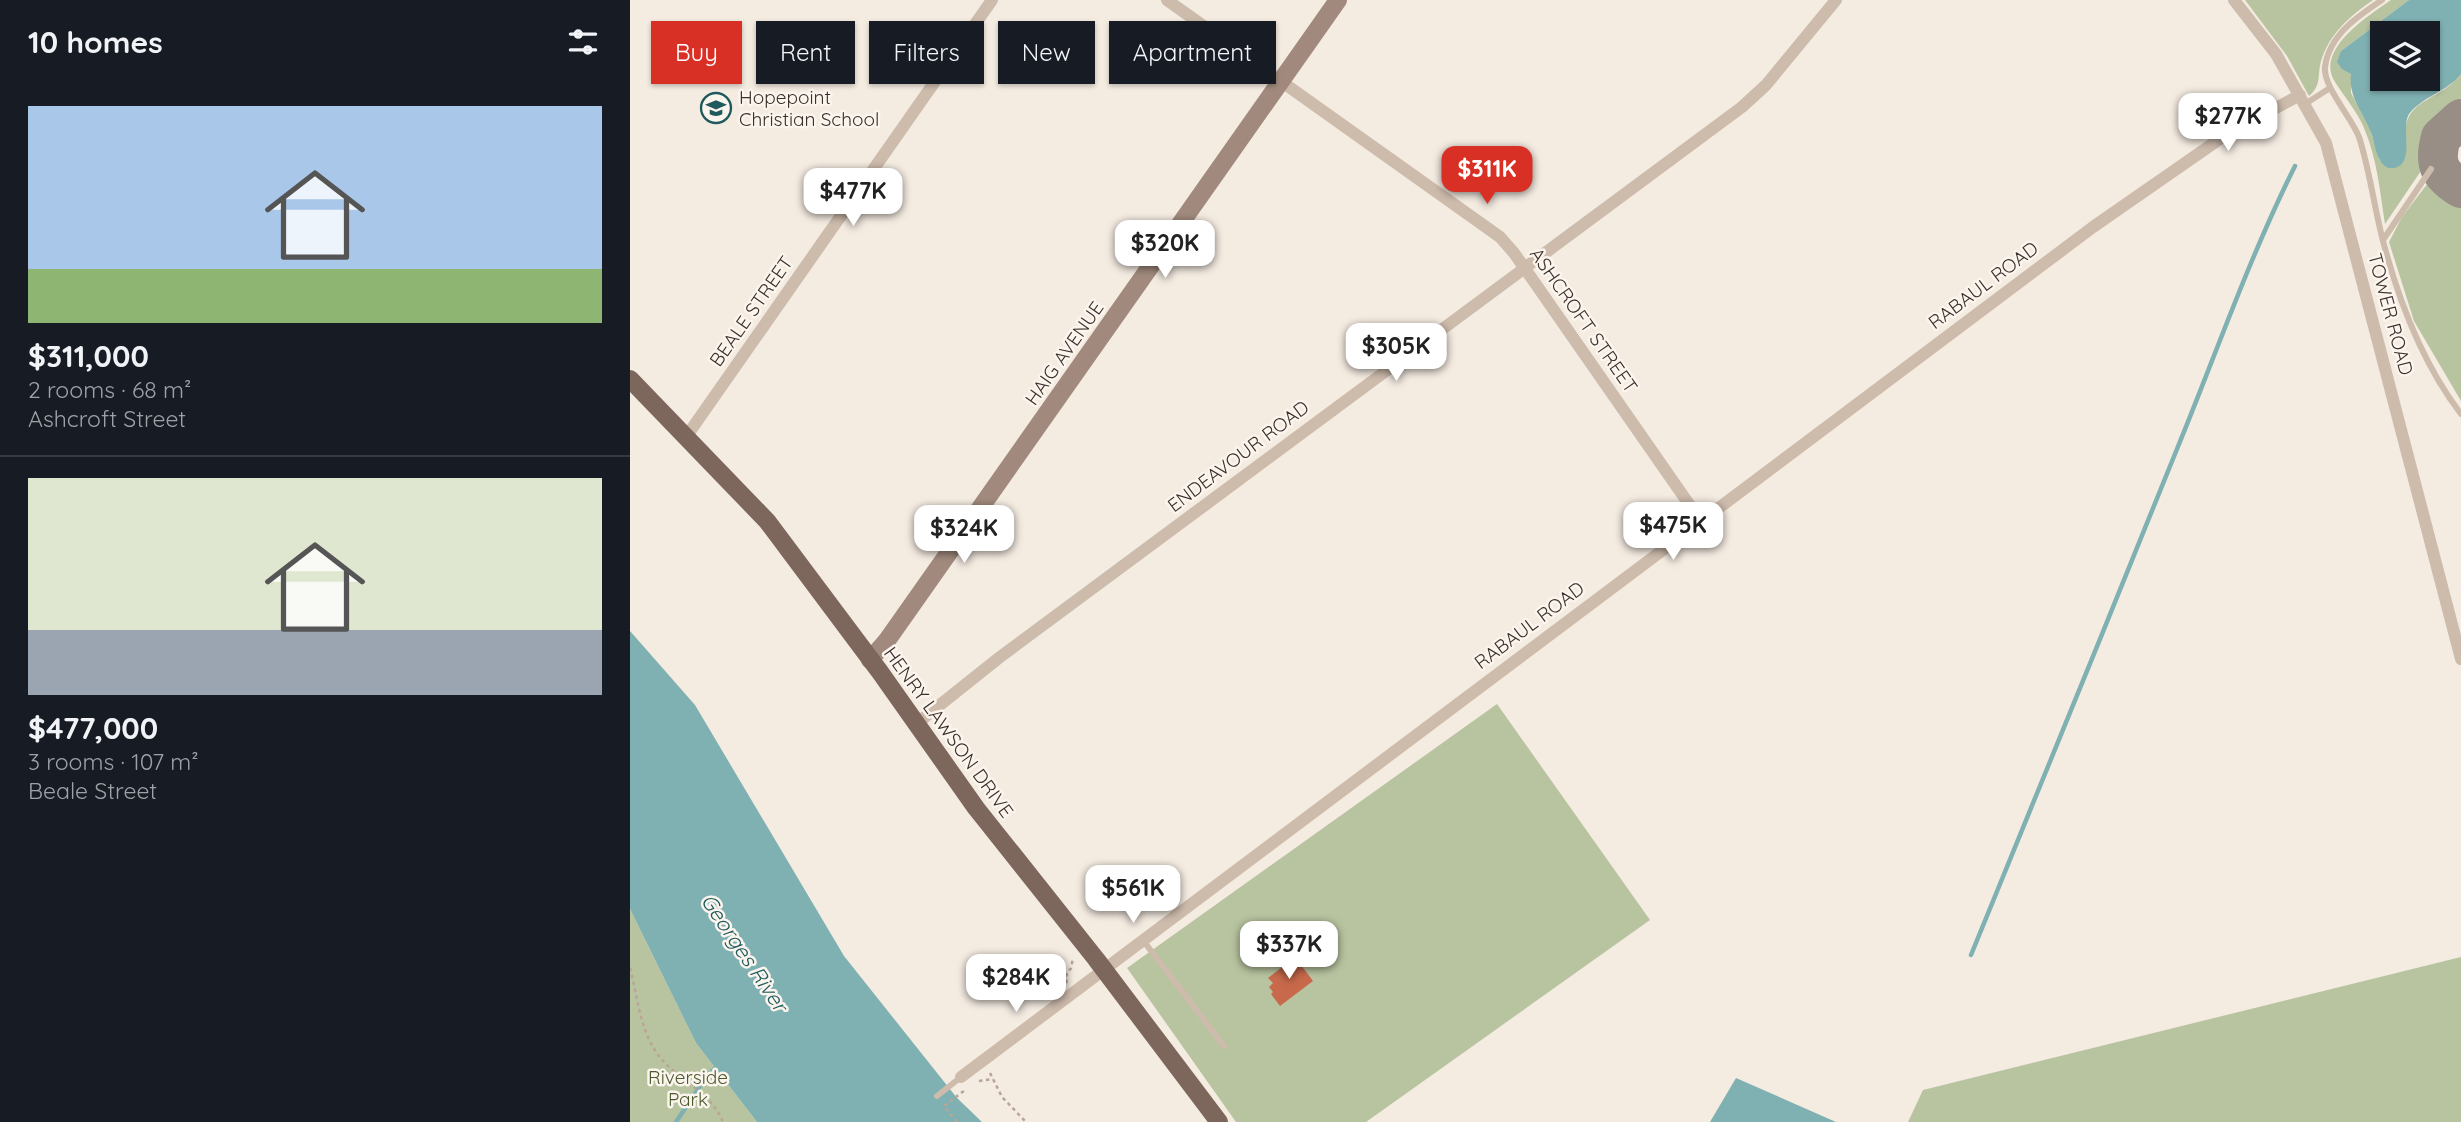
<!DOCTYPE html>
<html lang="en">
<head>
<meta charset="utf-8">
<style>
	body { margin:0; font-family:Quicksand,sans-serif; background:#20242c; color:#f1f3f6; height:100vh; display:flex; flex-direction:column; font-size:26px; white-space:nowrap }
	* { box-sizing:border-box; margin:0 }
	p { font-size:23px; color:#9ea1a6 }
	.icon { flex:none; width:38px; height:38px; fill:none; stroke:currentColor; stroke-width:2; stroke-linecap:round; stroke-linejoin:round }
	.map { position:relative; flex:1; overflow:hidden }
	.panel { display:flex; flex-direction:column; background:#171b24; width:630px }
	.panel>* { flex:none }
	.guide { position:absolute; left:21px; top:21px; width:665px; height:63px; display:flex; gap:14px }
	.buttons { position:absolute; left:1740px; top:21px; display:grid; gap:14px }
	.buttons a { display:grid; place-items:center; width:70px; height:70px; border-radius:0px; background:#171b24; box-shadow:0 2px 5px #0004; font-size:35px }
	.price { position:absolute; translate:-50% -60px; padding:0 16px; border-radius:14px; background:#fff; color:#222; font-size:23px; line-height:46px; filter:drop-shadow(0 2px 4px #0008) }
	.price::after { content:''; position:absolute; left:50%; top:42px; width:21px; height:16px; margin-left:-10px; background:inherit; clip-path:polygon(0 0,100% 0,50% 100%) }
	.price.active { background:#d93025; color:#fff }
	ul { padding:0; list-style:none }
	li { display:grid; align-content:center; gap:14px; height:371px; padding:0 28px }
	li+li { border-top:2px solid #363941 }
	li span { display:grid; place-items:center; height:217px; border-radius:0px; color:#555 }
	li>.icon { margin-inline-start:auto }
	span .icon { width:126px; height:126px; fill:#fffc; stroke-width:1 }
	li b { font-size:30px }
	h2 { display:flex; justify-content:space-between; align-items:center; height:84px; padding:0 28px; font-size:30px }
	.chip { padding:0 24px; border-radius:0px; background:#171b24; box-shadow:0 2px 5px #0004; font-size:24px; line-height:63px }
	.chip.active { background:#d93025; color:#fff }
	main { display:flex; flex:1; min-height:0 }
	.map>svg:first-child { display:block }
</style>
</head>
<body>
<main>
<section class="panel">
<h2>10 homes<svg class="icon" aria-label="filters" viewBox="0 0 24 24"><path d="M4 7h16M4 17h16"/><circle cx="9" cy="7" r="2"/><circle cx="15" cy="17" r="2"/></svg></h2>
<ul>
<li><span style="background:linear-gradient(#a9c7e8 75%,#8fb573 0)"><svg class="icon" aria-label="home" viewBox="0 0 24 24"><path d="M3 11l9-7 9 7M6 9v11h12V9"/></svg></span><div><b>$311,000</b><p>2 rooms · 68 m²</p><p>Ashcroft Street</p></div></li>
<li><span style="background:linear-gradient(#dfe7d0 70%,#9aa5b1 0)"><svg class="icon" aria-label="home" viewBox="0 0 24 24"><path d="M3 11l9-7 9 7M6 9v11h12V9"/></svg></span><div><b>$477,000</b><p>3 rooms · 107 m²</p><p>Beale Street</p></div></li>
</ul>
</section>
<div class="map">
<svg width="1831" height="1122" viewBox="0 0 1831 1122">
	<rect width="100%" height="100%" fill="#f4ebe1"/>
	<path fill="#b8c4a0" d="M1615 0H1743C1719 17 1700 33 1691 61 1687 76 1692 85 1679 96L1657 56Z
		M1761 0H1779L1711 51 1717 71 1721 74V93L1740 129 1750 161 1776 148C1769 96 1805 106 1831 74V107L1810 121 1800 132 1797 162 1755 224C1750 192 1747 158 1734 128 1727 111 1715 98 1705 82 1684 50 1739 15 1761 0Z
		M1801 179 1806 185 1831 199V401L1784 321 1759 242 1772 217Z
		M867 704 1020 920 736 1122H606L497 968Z
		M0 909 66 1043 127 1122H0Z
		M1831 957V1122H1278L1293 1090Z"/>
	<path fill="#7fb0b2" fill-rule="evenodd" d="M1779 0H1831V74C1818 91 1792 97 1779 114 1770 129 1786 164 1764 168 1748 171 1745 145 1742 135 1734 113 1718 98 1721 74L1712 69 1707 62 1711 51ZM1797 33V79H1752V33Z
		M0 631 65 705 214 956 327 1098 352 1122H127L66 1043 0 909Z
		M1106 1078 1206 1122H1080Z"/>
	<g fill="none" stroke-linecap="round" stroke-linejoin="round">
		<path stroke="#7fb0b2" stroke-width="4.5" d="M1341 955C1410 786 1479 618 1547 449 1586 354 1619 258 1665 166
			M46 1122 76 1077 90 1064"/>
		<path stroke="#988e86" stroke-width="40" d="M1831 119 1811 137C1804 163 1808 174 1831 188"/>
	</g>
	<path fill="#c8694b" d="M665 957 683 981 650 1006 641 994 643 992 639 987 643 983 638 978Z"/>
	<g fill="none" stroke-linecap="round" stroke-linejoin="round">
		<path stroke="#b9a596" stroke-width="2.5" stroke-dasharray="3.5 3.5" stroke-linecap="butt" d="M0 968C7 994 9 1023 23 1047 40 1078 79 1088 93 1122
			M437 983 435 977 441 968 443 958
			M360 1073 372 1097 396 1122
			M349 1081 363 1079
			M327 1122 314 1106 335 1090"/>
		<path stroke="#cdbbac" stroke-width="6" d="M1752 0C1728 16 1699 35 1695 67 1693 87 1721 116 1729 137 1740 171 1744 207 1753 241 1769 302 1792 363 1831 414
			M1675 104 1700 88
			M1753 240 1801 169
			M512 939 594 1046
			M307 1096 331 1077"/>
		<path stroke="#cdbbac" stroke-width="12" d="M537 0 870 237 884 253 1070 520
			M1604 0 1646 54 1696 143 1831 659
			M56 437 362 0
			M286 724 370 657 1112 107 1136 85 1206 0
			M331 1077 1463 227 1594 136 1670 95"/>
		<path stroke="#a18a7d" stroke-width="18" d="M240 660 258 639 708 0"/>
		<path stroke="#7d675c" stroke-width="18" d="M0 379 137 521 250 672 346 808 466 959 589 1122"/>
	</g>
	<defs>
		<g id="school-ring" transform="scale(1.575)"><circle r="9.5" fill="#fbf5ee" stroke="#1f5a5e" stroke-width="1.5"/><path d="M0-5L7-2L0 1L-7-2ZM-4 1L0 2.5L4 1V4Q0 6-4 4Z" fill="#1f5a5e"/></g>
	</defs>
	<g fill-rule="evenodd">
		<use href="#school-ring" x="86" y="108"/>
	</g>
	<g text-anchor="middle" stroke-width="5" stroke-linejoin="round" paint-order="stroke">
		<g font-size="19" fill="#3b302b" stroke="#fbf5ee" text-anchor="start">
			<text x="109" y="104">Hopepoint<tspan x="109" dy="22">Christian School</tspan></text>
		</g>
		<g font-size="19" fill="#3b302b" stroke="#fbf5ee">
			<text transform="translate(1353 285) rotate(-37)" y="7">RABAUL ROAD</text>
			<text transform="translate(121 311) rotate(-55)" y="7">BEALE STREET</text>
			<text transform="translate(1761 314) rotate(75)" y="7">TOWER ROAD</text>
			<text transform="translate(954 320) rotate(55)" y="7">ASHCROFT STREET</text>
			<text transform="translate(434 353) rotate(-55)" y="7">HAIG AVENUE</text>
			<text transform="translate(608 456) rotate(-37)" y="7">ENDEAVOUR ROAD</text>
			<text transform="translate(899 625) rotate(-37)" y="7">RABAUL ROAD</text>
			<text transform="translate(319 732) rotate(54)" y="7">HENRY LAWSON DRIVE</text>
		</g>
		<g font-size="19" fill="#4a5a2e" stroke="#fbf5ee">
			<text x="58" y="1084">Riverside<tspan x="58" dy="22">Park</tspan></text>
		</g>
		<g font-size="21" font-style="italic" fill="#1f5a5e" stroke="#fbf5ee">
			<text transform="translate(114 953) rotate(56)" y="7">Georges River</text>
		</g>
	</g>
</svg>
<div class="buttons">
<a><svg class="icon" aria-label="layers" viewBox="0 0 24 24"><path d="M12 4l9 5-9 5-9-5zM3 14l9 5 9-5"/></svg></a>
</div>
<b class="price" style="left:1598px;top:153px">$277K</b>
<b class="price active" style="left:857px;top:206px">$311K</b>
<b class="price" style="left:223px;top:228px">$477K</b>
<b class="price" style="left:535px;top:280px">$320K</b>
<b class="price" style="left:766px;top:383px">$305K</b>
<b class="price" style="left:1043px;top:562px">$475K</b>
<b class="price" style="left:334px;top:565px">$324K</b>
<b class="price" style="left:503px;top:925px">$561K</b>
<b class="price" style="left:659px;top:981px">$337K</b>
<b class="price" style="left:386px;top:1014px">$284K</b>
<div class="guide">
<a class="chip active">Buy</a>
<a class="chip">Rent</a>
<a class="chip">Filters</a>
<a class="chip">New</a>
<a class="chip">Apartment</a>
</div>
</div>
</main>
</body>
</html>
